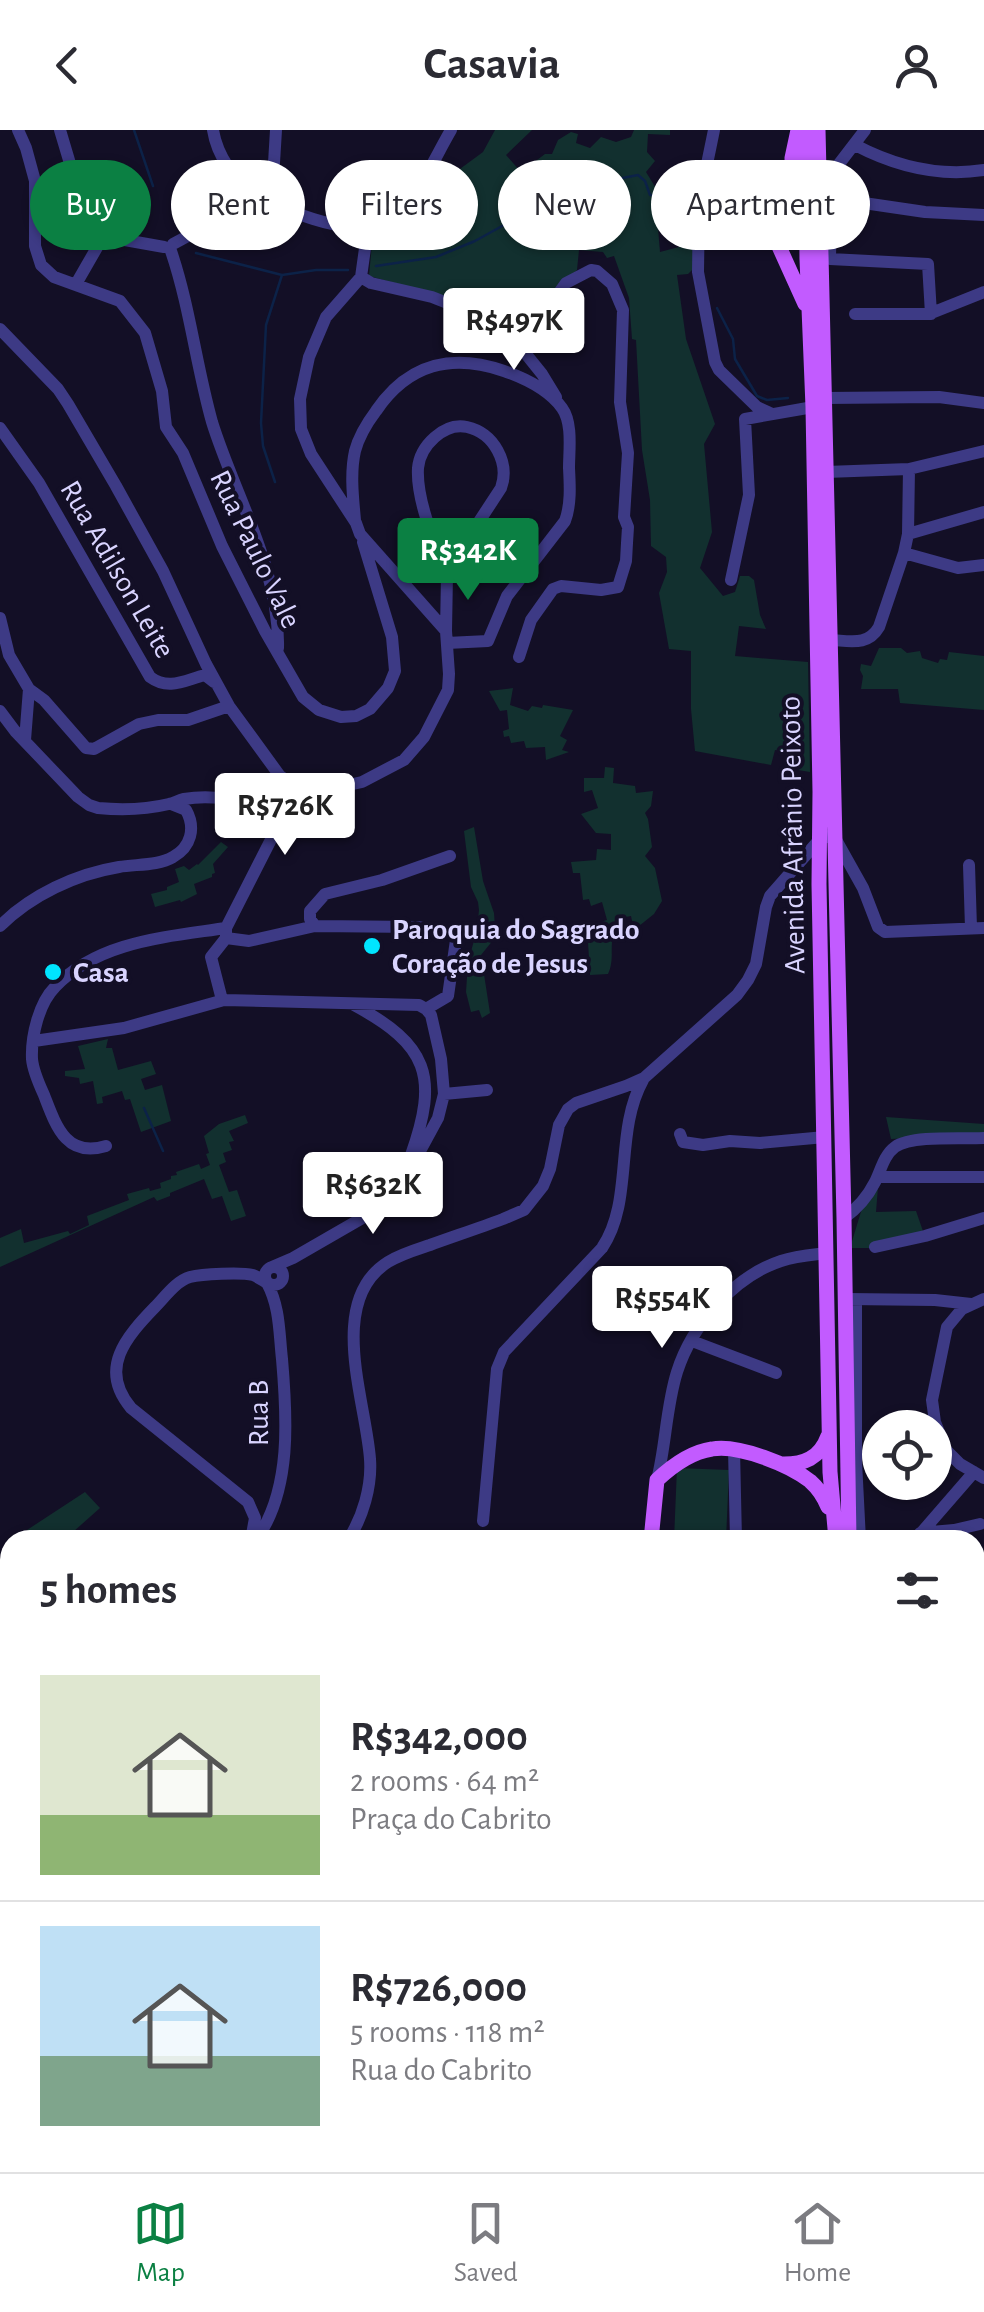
<!DOCTYPE html>
<html lang="en">
<head>
<meta charset="utf-8">
<style>
	body { margin:0; font-family:"Alegreya Sans",sans-serif; background:#f2f2f3; color:#2b2b33; height:100vh; display:flex; flex-direction:column; font-size:38px; white-space:nowrap }
	* { box-sizing:border-box; margin:0 }
	p { font-size:32px; color:#7c7c81 }
	.icon { flex:none; width:55px; height:55px; fill:none; stroke:currentColor; stroke-width:2; stroke-linecap:round; stroke-linejoin:round }
	.map { position:relative; flex:1; overflow:hidden }
	.side { position:absolute; left:0px; top:1400px; width:985px; height:642px; display:flex; flex-direction:column; background:#fff; border-radius:30px 30px 0 0; box-shadow:0 2px 8px #0004 }
	.side>* { flex:none }
	.guide { position:absolute; left:30px; top:30px; width:925px; height:90px; display:flex; gap:20px }
	.tools { position:absolute; left:862px; top:1280px; display:grid; gap:20px }
	.tools a { display:grid; place-items:center; width:90px; height:90px; border-radius:50%; background:#fff; box-shadow:0 2px 8px #0004; font-size:50px }
	.price { position:absolute; translate:-50% -85px; padding:0 22px; border-radius:10px; background:#fff; color:#222; font-size:32px; line-height:65px; filter:drop-shadow(0 2px 5px #0008) }
	.price::after { content:''; position:absolute; left:50%; top:60px; width:30px; height:22px; margin-left:-15px; background:inherit; clip-path:polygon(0 0,100% 0,50% 100%) }
	.price.on { background:#0b8043; color:#fff }
	ul { padding:0; list-style:none }
	li { display:flex; align-items:center; gap:30px; height:250px; padding:0 40px }
	li+li { border-top:2px solid #e1e1e2 }
	li span { display:grid; place-items:center; flex:none; width:280px; height:200px; border-radius:0px; color:#555 }
	li>.icon { margin-inline-start:auto }
	span .icon { width:120px; height:120px; fill:#fffc; stroke-width:1 }
	li b { font-size:42px }
	h2 { display:flex; justify-content:space-between; align-items:center; height:120px; padding:0 40px; font-size:42px }
	.tag { padding:0 35px; border-radius:45px; background:#fff; box-shadow:0 2px 8px #0004; font-size:35px; line-height:90px }
	.tag.on { background:#0b8043; color:#fff }
	header { display:flex; justify-content:space-between; align-items:center; height:130px; padding:0 40px; background:#fff; font-size:45px; font-weight:600 }
	.tabs { display:flex; justify-content:space-around; align-items:center; height:140px; border-top:2px solid #e1e1e2; background:#fff; font-size:28px; color:#7c7c81 }
	.tabs a { display:grid; justify-items:center; gap:5px }
	.tabs .on { color:#0b8043 }
	.map>svg:first-child { display:block }
</style>
</head>
<body>
<header><svg class="icon" aria-label="back" viewBox="0 0 24 24"><path d="M15 5l-7 7 7 7"/></svg>Casavia<svg class="icon" aria-label="person" viewBox="0 0 24 24"><circle cx="12" cy="8" r="4"/><path d="M4 21q1-7 8-7t8 7"/></svg></header>
<div class="map">
<svg width="984" height="2042" viewBox="0 0 984 2042">
	<rect width="100%" height="100%" fill="#130f26"/>
	<path fill="#12302f" d="M495 0H532L506 25 521 42 545 24H552L558 10 571 2 578 4 576 13 590 18 601 7 616 12 631 7 634 0H670V5L648 4 647 22 655 31 646 42 657 60H693V72L656 74 660 122 694 113V138L688 144 677 145 686 209 715 294 704 314 712 402 700 438 723 466 735 462 740 446H749L754 450 760 485 766 499 739 496 735 526 808 532 810 642 798 640 800 625 775 620 771 635 695 621 691 579V521L669 519 659 463 667 442 666 427 651 416 650 370 642 320 636 210 632 209 629 168 614 126 607 128 603 122 579 120 577 140 550 166 545 162 540 168 536 166 523 182 509 179 510 175 488 164 481 179 466 174 467 167 454 166V169L369 146 373 103 398 89 435 40 449 47 483 22Z
		M879 518H901L907 523 920 521 922 528 938 533 940 529 947 530 949 522 984 526V580L900 573 898 559H861L863 546 860 540 861 534 871 536Z
		M513 558 510 575 528 581 532 576 542 578 543 575 573 580 560 606 567 610 562 620 569 622 546 630 545 617 526 618 524 611 511 613 509 606 504 607 503 601 509 599 507 580 500 581 489 561Z
		M605 637 614 638 613 653 635 656 636 663 653 661 651 676 645 683 648 689 652 717 645 726 655 738 662 771 654 784 634 800 631 786 620 788C619 794 616 798 614 803 609 816 615 829 608 844L590 845 588 812 596 810 594 794 607 790 602 772 591 776 589 769 583 770 580 743H573L571 732 596 730 597 719 611 720V704L596 703 581 684 598 678 592 660 584 662V648H604Z
		M474 697 483 751 494 783 495 798 494 809 481 825 490 883 482 888 479 880 471 882 466 862 468 832 477 800 479 780 478 772 471 757 464 701Z
		M221 712 228 717 213 734 215 743 212 744V747L194 754 197 764 181 772 180 770 155 777 151 764 167 760V757L179 752 175 739 184 736 189 740 197 734 198 735Z
		M108 909 106 918H112L118 940 151 931 156 944 141 949 145 960 162 955 171 991 141 1002 130 969 125 970 122 961 102 967 103 973 97 974 93 951 80 954 79 948 65 946V941L85 939 78 916Z
		M245 985 248 993 229 1001 234 1011 229 1012 232 1020 223 1023 226 1032 219 1035 229 1062 237 1060 246 1086 231 1091 222 1066 212 1069 204 1049 170 1063V1066L157 1071 154 1067 0 1137V1108L21 1099 24 1113 68 1101 70 1104 89 1095 87 1086 129 1070 127 1064 149 1058 150 1061 161 1058 160 1053 171 1049V1046L177 1045 176 1042 199 1034 201 1039 210 1035 206 1024 209 1023 204 1006 219 994Z
		M886 987 984 994V1004L891 1009Z
		M870 1052 878 1057 876 1082 916 1081 924 1104 876 1118H850Z
		M677 1338 729 1340 726 1410H674Z
		M85 1362 100 1378 64 1410H32L27 1400Z
		M62 2032 313 2033V2042H55Z
		M422 2032 711 2033 710 2042H417Z"/>
	<g fill="none" stroke-linecap="round" stroke-linejoin="round">
		<path stroke="#0c2248" stroke-width="2.5" d="M134 0 153 56
			M196 123 282 145 316 140H348
			M376 136 436 127 475 111 511 91 546 63 638 45 645 51 650 65 695 66
			M717 178 733 209 735 229 757 266 767 270 788 268
			M275 352 263 316 261 293 266 195 282 145
			M144 978 163 1021
			M121 2042 131 2032"/>
		<path stroke="#0c2248" stroke-width="18" d="M643 2042 647 2032"/>
		<path stroke="#3d3a85" stroke-width="12" d="M18 0 26 18 35 51V116L41 135 54 147 120 171 145 203 162 261 166 297 183 323 222 416 265 501 303 567 319 580 341 587 356 586 370 579 388 558 395 541 392 507 363 412
			M60 0 91 104 164 117
			M213 0C218 32 241 54 261 77
			M714 0 699 73 698 142 715 232 719 240 757 277 772 284
			M855 15C895 36 939 47 984 40
			M819 60 865 0
			M823 67 925 82 984 85
			M831 68 830 129 928 134 931 184
			M266 72 274 33 276 0
			M173 114 225 86 261 77 266 72C308 87 372 118 407 75 424 53 437 24 451 0
			M171 121C190 177 196 235 212 292 235 366 280 439 278 518
			M361 147 371 153 432 167 513 199 538 192 566 153 591 140 597 141 612 154 623 180 620 272 628 323 624 387 628 397 627 413 626 431 618 457 601 460 561 456 553 459 531 490 519 527
			M76 154 103 107
			M855 184H929L984 162
			M0 199 58 259 68 274 116 356 163 441 206 534 229 576 280 646 296 657 317 662
			M513 199V208L542 244 556 267
			M824 268 939 267 984 273
			M0 298 39 353 150 547C169 561 185 550 205 545L214 552
			M826 342 909 339 984 321
			M355 390C353 368 350 343 355 321 359 306 367 293 376 281 408 234 451 223 504 241 524 248 549 260 562 278 573 293 569 321 569 338 570 356 571 375 565 391L507 466 488 511 447 513
			M908 404 984 382
			M904 423 958 438 984 435
			M731 450 749 365 745 289 813 277
			M0 488 9 525 29 559 44 570 86 618 94 619 139 594 158 590H188L229 576
			M446 501 447 445 450 436 501 358C510 333 494 303 467 297 444 292 420 316 418 338 416 371 436 415 447 445
			M831 510C851 511 868 516 879 497L904 423 908 404 909 339
			M0 581 15 601 78 667 89 675 98 678C120 680 148 679 169 674 174 673 179 670 184 669 213 664 258 671 284 684L317 662 362 652 404 630 424 607 448 560 449 544 446 501 360 404 356 393 311 324 301 299 300 269 309 227 326 187 361 147 368 97
			M25 610 29 559
			M969 735 971 798
			M0 796C31 765 76 744 119 737 136 734 158 736 173 727 191 717 196 698 186 680L171 674
			M315 796 310 789V781L325 764 382 750 450 726
			M226 806V798L284 684 280 646
			M224 870 221 866 211 827 226 808
			M354 875C428 915 439 946 411 1025
			M34 911 124 898 224 870 419 875 426 879 448 866 456 810 462 804 417 797 315 796 249 811 226 808
			M444 964 487 960
			M680 1004 683 1012 703 1015 730 1011 760 1013 825 1007
			M106 1016C66 1028 56 996 44 965 39 954 33 941 32 929 31 906 39 873 55 857 98 811 167 807 226 798
			M878 1047H984
			M844 1088C858 1078 867 1068 875 1052 881 1040 884 1025 895 1017 912 1005 963 1009 984 1008
			M875 1117 925 1106 984 1088
			M265 1146a9 9 0 1 1 18 0a9 9 0 1 1-18 0Z
			M272 1137 293 1128 371 1083 388 1067 394 1055 400 1050 419 1023 438 988 444 964 441 929 431 885 426 879
			M848 1169 935 1170 971 1174
			M984 1169 962 1179 947 1197 932 1270 935 1292 946 1320 960 1334 984 1348
			M856 1170V1331L860 1410
			M692 1211 776 1243
			M734 1319 736 1410
			M935 1336 946 1320
			M657 1350C666 1315 666 1277 677 1242 692 1195 733 1147 781 1131 796 1126 811 1125 827 1123
			M483 1391 497 1239 504 1222 602 1118C634 1071 614 1002 643 950
			M920 1403 954 1400 980 1394
			M251 1410 255 1388 248 1372 131 1278C98 1239 126 1207 155 1177 165 1167 176 1151 190 1147 202 1144 241 1142 253 1145 258 1147 262 1150 267 1153
			M256 1410C292 1360 287 1287 282 1229 279 1202 280 1177 267 1153
			M348 1410C363 1387 372 1356 370 1329 366 1271 326 1171 388 1132 401 1124 415 1120 430 1115 455 1106 479 1098 503 1089L524 1080 543 1056 550 1039 559 995 568 979 576 973 626 956 644 948 737 865 748 850 756 834 766 777 770 766 820 709 826 706 835 708 863 758 878 797 885 802 984 798
			M915 1410 974 1342
			M975 1478 984 1484
			M0 1626 10 1634
			M975 1761 984 1759
			M975 1830 984 1834
			M0 1858 10 1853
			M975 1885 977 1974 984 2004
			M0 1964 10 1962
			M908 2032 910 2042
			M316 2042 317 2032
			M712 2042 714 2032
			M783 2042 788 2032"/>
		<path stroke="#c25bff" stroke-width="15" d="M798 0 792 28 793 81 777 112 805 174
			M806 0 807 129 813 277 820 662 819 754 830 1342 836 1410
			M818 0 844 1088 849 1410
			M780 1334C804 1335 820 1328 828 1306
			M651 1410 657 1350C673 1335 691 1322 712 1319 738 1314 790 1335 810 1351 818 1358 824 1367 828 1377
			M848 2032V2042
			M862 2032V2042
			M45 2042 53 2032"/>
	</g>
	<g fill="#00e5ff" stroke="#130f26" stroke-width="4">
		<circle cx="372" cy="816" r="10"/>
		<circle cx="53" cy="842" r="10"/>
	</g>
	<g text-anchor="middle" stroke-width="8" stroke-linejoin="round" paint-order="stroke">
		<g font-size="30" fill="#d9d4ff" stroke="#130f26">
			<text transform="translate(256 419) rotate(64)" y="10">Rua Paulo Vale</text>
			<text transform="translate(118 439) rotate(60)" y="10">Rua Adilson Leite</text>
			<text transform="translate(792 705) rotate(-91)" y="10">Avenida Afrânio Peixoto</text>
			<text transform="translate(258 1283) rotate(-90)" y="10">Rua B</text>
		</g>
		<g font-size="30" font-weight="bold" fill="#d9d4ff" stroke="#130f26" text-anchor="start">
			<text x="392" y="809">Paroquia do Sagrado<tspan x="392" dy="34">Coração de Jesus</tspan></text>
			<text x="73" y="852">Casa</text>
		</g>
	</g>
</svg>
<div class="tools">
<a><svg class="icon" aria-label="locate" viewBox="0 0 24 24"><circle cx="12" cy="12" r="6"/><path d="M12 2v4M12 18v4M2 12h4M18 12h4"/></svg></a>
</div>
<b class="price" style="left:514px;top:243px">R$497K</b>
<b class="price on" style="left:468px;top:473px">R$342K</b>
<b class="price" style="left:285px;top:728px">R$726K</b>
<b class="price" style="left:373px;top:1107px">R$632K</b>
<b class="price" style="left:662px;top:1221px">R$554K</b>
<div class="guide">
<a class="tag on">Buy</a>
<a class="tag">Rent</a>
<a class="tag">Filters</a>
<a class="tag">New</a>
<a class="tag">Apartment</a>
</div>
<section class="side">
<h2>5 homes<svg class="icon" aria-label="filters" viewBox="0 0 24 24"><path d="M4 7h16M4 17h16"/><circle cx="9" cy="7" r="2"/><circle cx="15" cy="17" r="2"/></svg></h2>
<ul>
<li><span style="background:linear-gradient(#dfe7d0 70%,#8fb573 0)"><svg class="icon" aria-label="home" viewBox="0 0 24 24"><path d="M3 11l9-7 9 7M6 9v11h12V9"/></svg></span><div><b>R$342,000</b><p>2 rooms · 64 m²</p><p>Praça do Cabrito</p></div></li>
<li><span style="background:linear-gradient(#bfe0f5 65%,#7fa58c 0)"><svg class="icon" aria-label="home" viewBox="0 0 24 24"><path d="M3 11l9-7 9 7M6 9v11h12V9"/></svg></span><div><b>R$726,000</b><p>5 rooms · 118 m²</p><p>Rua do Cabrito</p></div></li>
</ul>
</section>
</div>
<nav class="tabs">
<a class="on"><svg class="icon" aria-label="map" viewBox="0 0 24 24"><path d="M3 6l6-2 6 2 6-2v14l-6 2-6-2-6 2zM9 4v14M15 6v14"/></svg>Map</a>
<a><svg class="icon" aria-label="saved" viewBox="0 0 24 24"><path d="M7 4h10v16l-5-4-5 4z"/></svg>Saved</a>
<a><svg class="icon" aria-label="home" viewBox="0 0 24 24"><path d="M3 11l9-7 9 7M6 9v11h12V9"/></svg>Home</a>
</nav>
</body>
</html>
